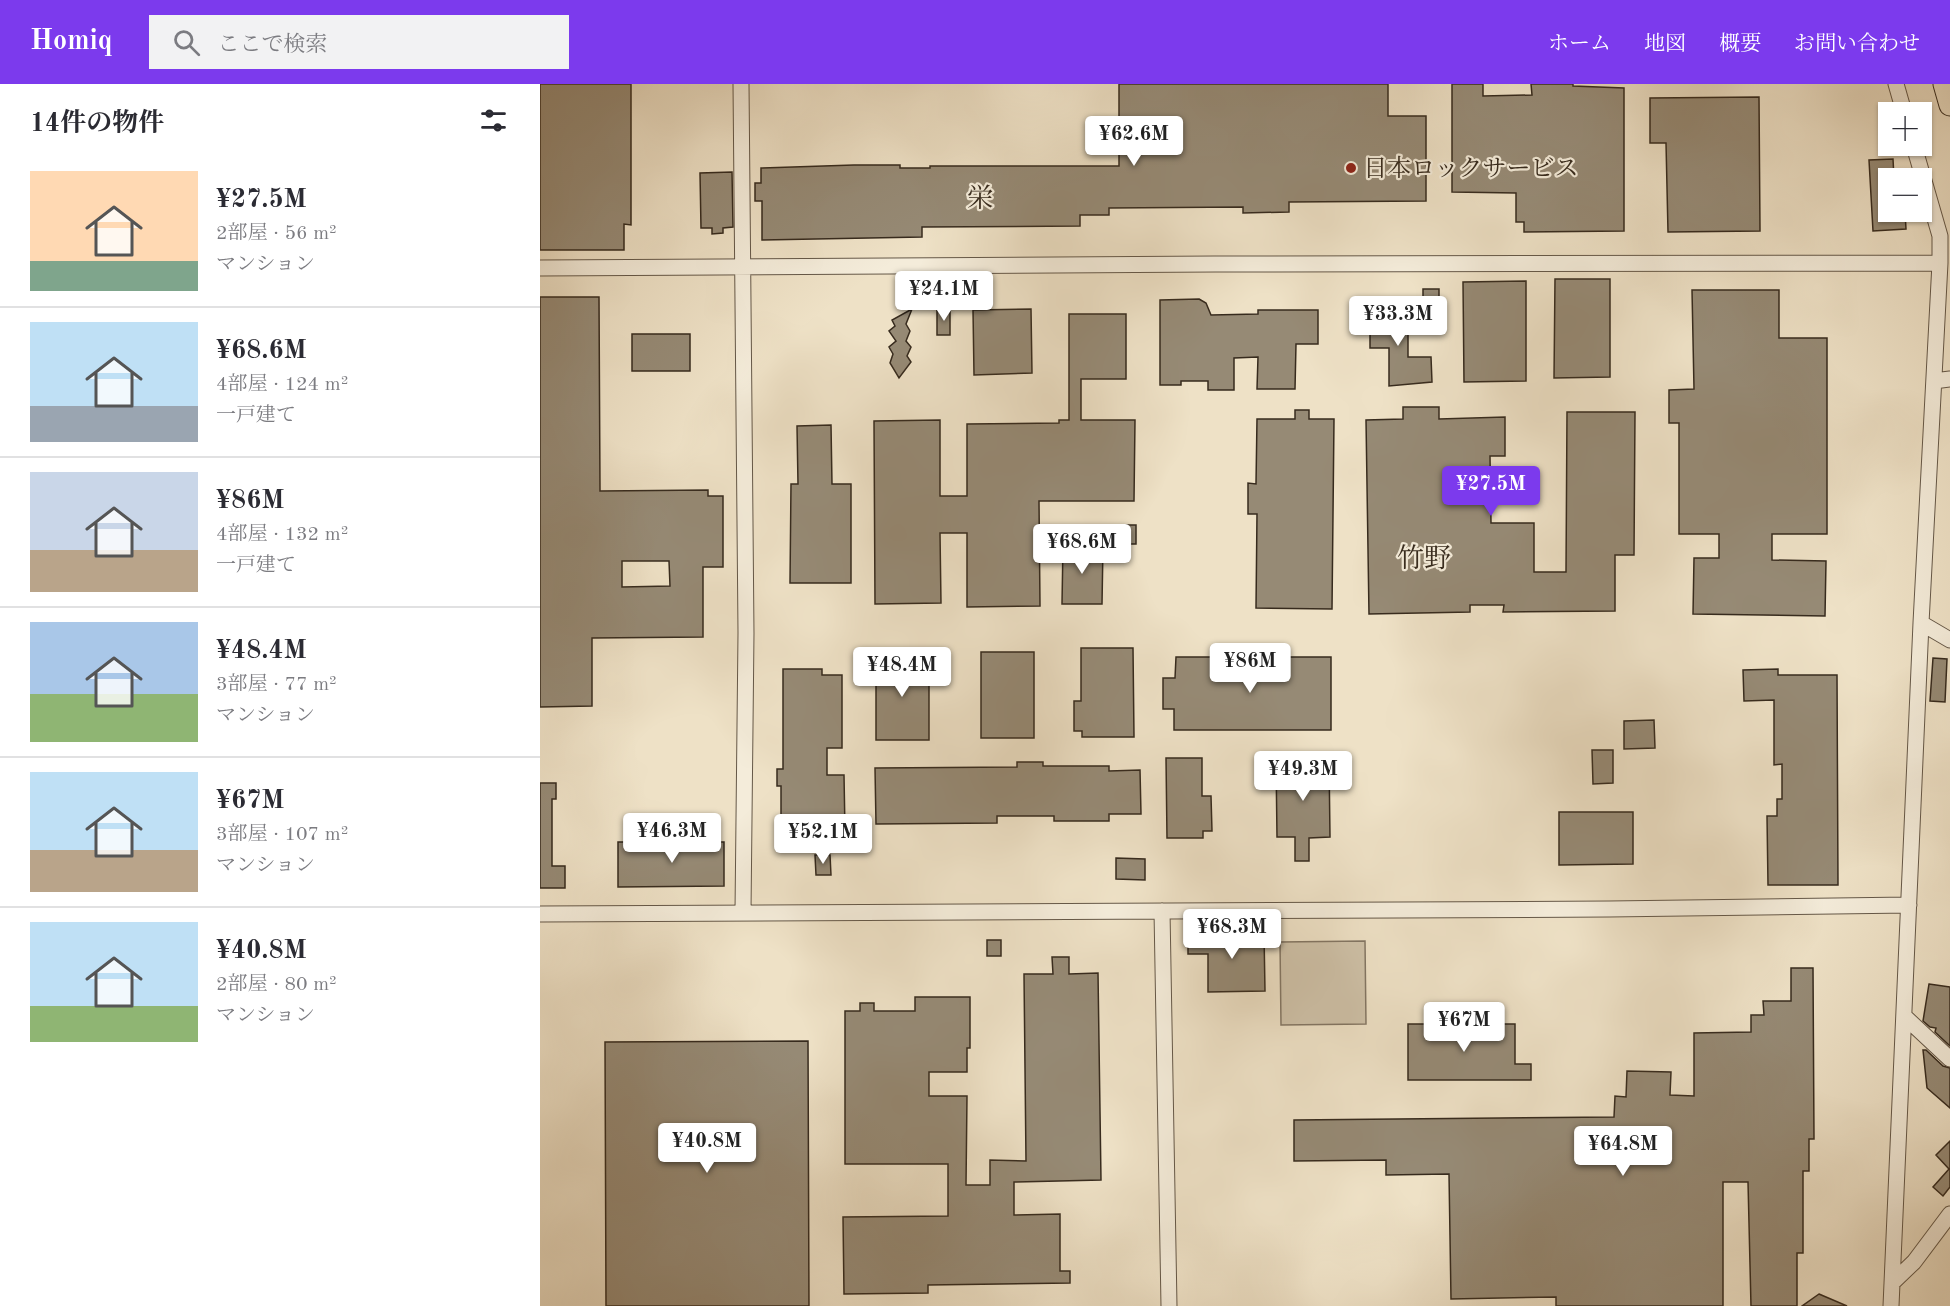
<!DOCTYPE html>
<html lang="ja">
<head>
<meta charset="utf-8">
<style>
	body { margin:0; font-family:"Old Standard TT","Noto Serif JP",serif; background:#f2f2f3; color:#2b2b33; height:100vh; display:flex; flex-direction:column; font-size:22px; white-space:nowrap }
	* { box-sizing:border-box; margin:0 }
	p { font-size:20px; color:#7c7c81 }
	.icon { flex:none; width:33px; height:33px; fill:none; stroke:currentColor; stroke-width:2; stroke-linecap:round; stroke-linejoin:round }
	.map { position:relative; flex:1; overflow:hidden }
	.drawer { display:flex; flex-direction:column; background:#fff; width:540px }
	.drawer>* { flex:none }
	.buttons { position:absolute; left:1338px; top:18px; display:grid; gap:12px }
	.buttons a { display:grid; place-items:center; width:54px; height:54px; border-radius:0px; background:#fff; box-shadow:0 2px 4px #0004; font-size:30px }
	.price { position:absolute; translate:-50% -51px; padding:0 14px; border-radius:6px; background:#fff; color:#222; font-size:20px; line-height:39px; filter:drop-shadow(0 2px 3px #0008) }
	.price::after { content:''; position:absolute; left:50%; top:36px; width:18px; height:14px; margin-left:-9px; background:inherit; clip-path:polygon(0 0,100% 0,50% 100%) }
	.price.on { background:#7c3aed; color:#fff }
	ul { padding:0; list-style:none }
	li { display:flex; align-items:center; gap:18px; height:150px; padding:0 30px }
	li+li { border-top:2px solid #e1e1e2 }
	li span { display:grid; place-items:center; flex:none; width:168px; height:120px; border-radius:0px; color:#555 }
	li>.icon { margin-inline-start:auto }
	span .icon { width:72px; height:72px; fill:#fffc; stroke-width:1 }
	li b { font-size:26px }
	h2 { display:flex; justify-content:space-between; align-items:center; height:72px; padding:0 30px; font-size:26px }
	header { display:flex; align-items:center; gap:36px; box-sizing:border-box; height:84px; padding:0 30px; background:#7c3aed; color:#fff }
	header strong { font-size:28px }
	nav { display:flex; gap:33px; margin-inline-start:auto; font-size:21px }
	.search { width:420px; height:54px; background:#f2f2f3; display:flex; align-items:center; gap:15px; box-sizing:border-box; padding:0 21px; border-radius:0px; color:#7c7c81; font-size:22px }
	main { display:flex; flex:1; min-height:0 }
	.map>svg:first-child { display:block }
</style>
</head>
<body>
<header>
<strong>Homiq</strong>
<div class="search"><svg class="icon" aria-label="search" viewBox="0 0 24 24"><circle cx="10" cy="10" r="6"/><path d="M15 15l6 6"/></svg>ここで検索</div>
<nav><a>ホーム</a><a>地図</a><a>概要</a><a>お問い合わせ</a></nav>
</header>
<main>
<section class="drawer">
<h2>14件の物件<svg class="icon" aria-label="filters" viewBox="0 0 24 24"><path d="M4 7h16M4 17h16"/><circle cx="9" cy="7" r="2"/><circle cx="15" cy="17" r="2"/></svg></h2>
<ul>
<li><span style="background:linear-gradient(#ffd9b3 75%,#7fa58c 0)"><svg class="icon" aria-label="home" viewBox="0 0 24 24"><path d="M3 11l9-7 9 7M6 9v11h12V9"/></svg></span><div><b>¥27.5M</b><p>2部屋 · 56 m²</p><p>マンション</p></div></li>
<li><span style="background:linear-gradient(#bfe0f5 70%,#9aa5b1 0)"><svg class="icon" aria-label="home" viewBox="0 0 24 24"><path d="M3 11l9-7 9 7M6 9v11h12V9"/></svg></span><div><b>¥68.6M</b><p>4部屋 · 124 m²</p><p>一戸建て</p></div></li>
<li><span style="background:linear-gradient(#c9d6e8 65%,#b9a48a 0)"><svg class="icon" aria-label="home" viewBox="0 0 24 24"><path d="M3 11l9-7 9 7M6 9v11h12V9"/></svg></span><div><b>¥86M</b><p>4部屋 · 132 m²</p><p>一戸建て</p></div></li>
<li><span style="background:linear-gradient(#a9c7e8 60%,#8fb573 0)"><svg class="icon" aria-label="home" viewBox="0 0 24 24"><path d="M3 11l9-7 9 7M6 9v11h12V9"/></svg></span><div><b>¥48.4M</b><p>3部屋 · 77 m²</p><p>マンション</p></div></li>
<li><span style="background:linear-gradient(#bfe0f5 65%,#b9a48a 0)"><svg class="icon" aria-label="home" viewBox="0 0 24 24"><path d="M3 11l9-7 9 7M6 9v11h12V9"/></svg></span><div><b>¥67M</b><p>3部屋 · 107 m²</p><p>マンション</p></div></li>
<li><span style="background:linear-gradient(#bfe0f5 70%,#8fb573 0)"><svg class="icon" aria-label="home" viewBox="0 0 24 24"><path d="M3 11l9-7 9 7M6 9v11h12V9"/></svg></span><div><b>¥40.8M</b><p>2部屋 · 80 m²</p><p>マンション</p></div></li>
</ul>
</section>
<div class="map">
<svg width="1410" height="1222" viewBox="0 0 1410 1222">
	<rect width="100%" height="100%" fill="#eee1c6"/>
	<filter id="stains"><feTurbulence type="fractalNoise" baseFrequency=".00333" numOctaves="4"/><feColorMatrix values="0 0 0 0 .2 0 0 0 0 .09 0 0 0 0 .02 0 0 0 .5 -.17"/></filter>
	<radialGradient id="worn" r=".72"><stop offset=".6" stop-color="#630" stop-opacity="0"/><stop offset="1" stop-color="#630" stop-opacity=".3"/></radialGradient>
	<path fill="#cfc2a9" stroke="#837664" stroke-width="1.5" d="M825 857 826 940 741 941 740 858Z"/>
	<path fill="#968a75" stroke="#372b1e" stroke-width="1.5" fill-rule="evenodd" d="M0 0H91V141L84 140V166H0Z
		M579 0H848V32H886V117L749 118V128L703 129V123L569 124V131H540V142L382 143V153L222 156V117H215V99H221V84L314 81H360V84H390V82H579Z
		M912 0H943V12L992 11 991 0H1033V2L1084 4V147L984 148V138H976V109L912 108Z
		M1219 13 1220 147 1128 148 1126 59H1110V14Z
		M1353 75 1354 94H1348V128H1365L1366 145 1333 147 1329 76Z
		M192 88 193 143 183 144V149L172 150V144H161L160 89Z
		M1015 195H1070V293L1014 294Z
		M986 197V297L924 298 923 198Z
		M883 205H899V231H883Z
		M1152 206H1239V254H1287V450H1232V476L1286 477 1285 532 1153 530 1154 474H1179V450H1139V339H1129V306L1154 305Z
		M0 213H59L60 407 168 406V412H183V483H163V553L52 554V622L0 623ZM82 477H129L130 502 82 503Z
		M659 215 666 219 671 231 718 230V226H778V260H756L755 305H717L718 273 694 274V306H668V297H641V301H620V216Z
		M397 224H410V251H397Z
		M372 225 366 240 370 247 366 257 371 263 367 272 371 278 359 294 350 279 353 270 349 263 356 257 349 247 355 242 352 236Z
		M491 225 492 289 434 291 433 226Z
		M830 225H868V273H891L892 298 849 302V264H830Z
		M529 230H586V295H541V336H595L594 417H499L500 522 427 523V449H400L401 519 335 520 334 337 400 336V412H427V340L519 339V336H529Z
		M92 250H150V287H92Z
		M863 323H899V335L965 333V372H950L951 439H994V488H1026L1027 328H1095L1094 471H1075V527L963 528 964 521H930V528L829 530 826 336 863 335Z
		M755 326H769V335H794L792 525 716 524 717 430H708V399L716 400 717 335H755Z
		M291 341 292 400H311V499H250L251 400H258L257 342Z
		M583 441H596V460H583Z
		M523 461 563 462 562 520H522Z
		M541 564H593L594 653H542V647H534V617H541Z
		M441 568H494V654H441Z
		M336 571H389V656H336Z
		M636 573H791V646H634V625H623V594H635Z
		M1393 574 1407 575 1405 618 1390 617Z
		M243 585H282V591H302V664H287V691H304L305 747 259 748V746H241V702H237V685H243Z
		M1238 585V591H1297L1298 801H1228L1227 732H1237V715H1242V680L1234 681V616L1204 617 1203 586Z
		M1114 636 1115 664 1084 665V637Z
		M1052 666H1073V699L1053 700Z
		M626 674H662V712H671L672 747H663V754H627Z
		M789 674 790 753 769 754V777H755V753H737L736 675Z
		M477 678H503V682H569V687L600 686 601 730H569V737H514V732H457V739L336 740 335 684 477 683Z
		M0 699H16V715H12V782H25V804H0Z
		M1019 728H1093V780L1019 781Z
		M144 753H171V758H184V802L78 803V758H144Z
		M275 771H290L291 791H276Z
		M576 774 605 775V796L576 795Z
		M655 848 724 849 725 907 668 908V870H648V857L650 851Z
		M447 856H461V872H447Z
		M512 873H529V890L558 889 561 1096 474 1098V1131L520 1130V1187H530V1199L388 1201V1209L304 1210 303 1133 408 1132V1080H305V927H320V919H334V927H375V913H430V964H427V988H389V1012H427L426 1101H450V1076L486 1077 484 890H513Z
		M1251 884H1273L1274 1055H1269V1087H1263V1169H1257V1222H1211L1208 1098H1183V1222H1016V1213L911 1215 909 1090 846 1091V1076L754 1077V1036L1074 1033 1075 1012 1086 1013 1087 987 1131 988 1130 1011 1154 1012V949L1211 948V931H1224L1223 917H1251Z
		M1389 900 1410 903V962L1395 948 1396 944 1390 943 1383 937Z
		M868 940H975V980H991V996H868Z
		M268 957 269 1222H66L65 958Z
		M1383 966H1386L1403 982 1410 984V1024L1387 1004Z
		M1410 1057V1103L1403 1112 1393 1103 1409 1085 1396 1071Z
		M1279 1210 1307 1222H1262Z"/>
	<g fill="none" stroke-linecap="round" stroke-linejoin="round">
		<g stroke="#655848" stroke-width="17">
			<path id="minor" d="M201 0 206 549 203 828
				M1356 0 1364 28
				M1374 62 1400 152V179
				M0 184 675 180 1400 179 1381 539 1351 1222
				M1394 297 1410 295
				M1381 539 1410 556
				M622 827 629 1222
				M0 830 1069 825 1369 821
				M1364 932 1410 975
				M1352 1199 1374 1178 1410 1130"/>
		</g>
		<g stroke="#372b1e" stroke-width="23">
			<path id="highway" d="M1404 0 1410 21"/>
		</g>
		<use href="#minor" stroke="#f4ecda" stroke-width="15"/>
		<use href="#highway" stroke="#eee1c6" stroke-width="21"/>
	</g>
	<circle fill="#8f2418" stroke="#f4ecda" stroke-width="2" cx="811" cy="84" r="6"/>
	<g text-anchor="middle" stroke-width="4.5" stroke-linejoin="round" paint-order="stroke">
		<g font-size="24" fill="#372b1e" stroke="#f4ecda" text-anchor="start">
			<text x="823" y="92">日本ロックサービス</text>
		</g>
		<g font-size="27" fill="#372b1e" stroke="#f4ecda">
			<text x="440" y="123">栄</text>
			<text x="884" y="483">竹野</text>
		</g>
	</g>
	<rect width="100%" height="100%" filter="url(#stains)"/>
	<rect width="100%" height="100%" fill="url(#worn)"/>
</svg>
<div class="buttons">
<a>+</a>
<a>−</a>
</div>
<b class="price" style="left:594px;top:83px">¥62.6M</b>
<b class="price" style="left:404px;top:238px">¥24.1M</b>
<b class="price" style="left:858px;top:263px">¥33.3M</b>
<b class="price on" style="left:951px;top:433px">¥27.5M</b>
<b class="price" style="left:542px;top:491px">¥68.6M</b>
<b class="price" style="left:710px;top:610px">¥86M</b>
<b class="price" style="left:362px;top:614px">¥48.4M</b>
<b class="price" style="left:763px;top:718px">¥49.3M</b>
<b class="price" style="left:132px;top:780px">¥46.3M</b>
<b class="price" style="left:283px;top:781px">¥52.1M</b>
<b class="price" style="left:692px;top:876px">¥68.3M</b>
<b class="price" style="left:924px;top:969px">¥67M</b>
<b class="price" style="left:167px;top:1090px">¥40.8M</b>
<b class="price" style="left:1083px;top:1093px">¥64.8M</b>
</div>
</main>
</body>
</html>
